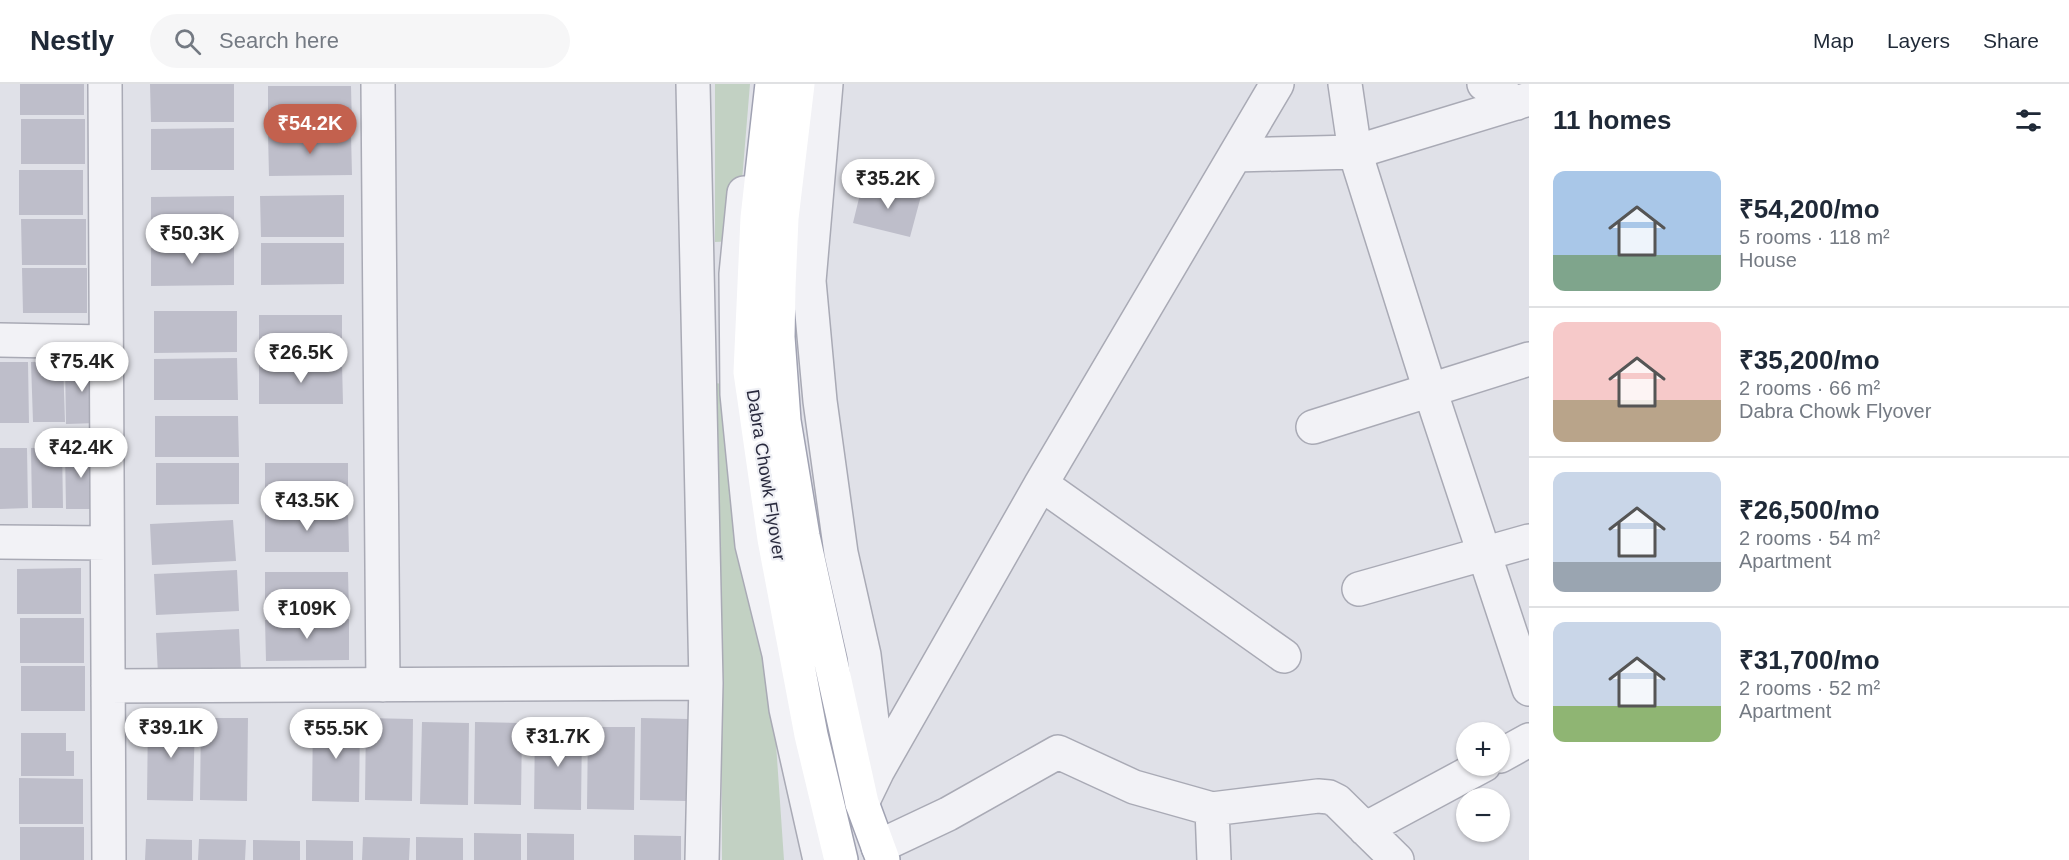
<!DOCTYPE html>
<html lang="en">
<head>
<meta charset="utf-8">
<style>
	body { margin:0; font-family:Helvetica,sans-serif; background:#f6f6f7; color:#1f2937; height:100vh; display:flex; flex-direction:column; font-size:22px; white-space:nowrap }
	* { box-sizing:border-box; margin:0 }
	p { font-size:20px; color:#747a83 }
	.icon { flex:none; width:33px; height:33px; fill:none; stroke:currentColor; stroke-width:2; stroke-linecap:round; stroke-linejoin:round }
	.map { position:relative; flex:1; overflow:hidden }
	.details { display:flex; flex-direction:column; background:#fff; width:540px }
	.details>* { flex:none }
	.fabs { position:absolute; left:1456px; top:638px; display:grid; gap:12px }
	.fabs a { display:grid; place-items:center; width:54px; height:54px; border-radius:50%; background:#fff; box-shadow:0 2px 4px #0004; font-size:30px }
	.price { position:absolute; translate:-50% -51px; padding:0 14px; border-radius:21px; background:#fff; color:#222; font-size:20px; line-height:39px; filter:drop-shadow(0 2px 3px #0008) }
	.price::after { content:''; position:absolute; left:50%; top:36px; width:18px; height:14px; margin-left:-9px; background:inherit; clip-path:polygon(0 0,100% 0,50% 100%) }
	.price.on { background:#c3614e; color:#fff }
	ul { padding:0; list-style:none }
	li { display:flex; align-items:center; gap:18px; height:150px; padding:0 24px }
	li+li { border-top:2px solid #e0e1e3 }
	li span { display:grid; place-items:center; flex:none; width:168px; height:120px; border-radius:12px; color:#555 }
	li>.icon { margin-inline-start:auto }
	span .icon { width:72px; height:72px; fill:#fffc; stroke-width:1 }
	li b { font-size:26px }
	h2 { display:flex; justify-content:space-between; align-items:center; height:72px; padding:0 24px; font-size:26px }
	header { display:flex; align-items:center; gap:36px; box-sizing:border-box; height:84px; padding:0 30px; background:#fff; border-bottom:2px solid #e0e1e3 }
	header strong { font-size:28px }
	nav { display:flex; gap:33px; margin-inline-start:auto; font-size:21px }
	.search { width:420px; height:54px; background:#f6f6f7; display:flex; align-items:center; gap:15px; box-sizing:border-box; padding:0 21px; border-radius:33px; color:#747a83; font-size:22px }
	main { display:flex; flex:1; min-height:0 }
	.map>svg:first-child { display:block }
</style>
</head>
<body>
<header>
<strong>Nestly</strong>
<div class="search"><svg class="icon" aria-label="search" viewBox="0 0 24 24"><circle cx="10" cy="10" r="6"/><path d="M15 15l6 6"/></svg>Search here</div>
<nav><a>Map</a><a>Layers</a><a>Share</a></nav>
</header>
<main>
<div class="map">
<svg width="1529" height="776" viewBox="0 0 1529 776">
	<rect width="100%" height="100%" fill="#e0e1e8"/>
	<path fill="#c2d1c3" d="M715 0H750L737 157 715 158Z
		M716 299 727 301 771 587 784 776H722L721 516Z"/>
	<path fill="#bebeca" d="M20 0H84V31H20Z
		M150 0H234V38H151Z
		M268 2H351L352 44H268Z
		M21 35H85V80H21Z
		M234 44V86H151V45Z
		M268 50H351L352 91 269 92Z
		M19 86H83V131H19Z
		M876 100 921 112 910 153 853 139 861 106 873 110Z
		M344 111V153H261L260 112Z
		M234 112V154H151V113Z
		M21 135H86V181H22Z
		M261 159H344V200L261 201Z
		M151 160H234V201L151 202Z
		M22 184H87V229H23Z
		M154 227H237V268L154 269Z
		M259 231H342V272H259Z
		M237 274 238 316H154V275Z
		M63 277 65 338H33L31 278Z
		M0 278H28L29 339H0Z
		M97 278 98 339 66 340 65 279Z
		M259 279H342L343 320H259Z
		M155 332H238L239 373H155Z
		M62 363 63 424H32L31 364Z
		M0 364H27L28 424 0 425Z
		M96 364 97 425H66L65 365Z
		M156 379H239V420L156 421Z
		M265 379H348V420L265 421Z
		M265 427H348L349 468H265Z
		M233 436 236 477 152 481 150 440Z
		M81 484V530H17V485Z
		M237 486 239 527 156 531 154 490Z
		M265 488H348L349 529H265Z
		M20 534H84V579H20Z
		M349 535V576L266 577 265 536Z
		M239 545 241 587 158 591 156 549Z
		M21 582H85V627H21Z
		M148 633 195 634 193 717 147 716Z
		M201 634H248L247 717 200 716Z
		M313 634 360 635 359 718 312 717Z
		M366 634 413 635 412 717 365 716Z
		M641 634 688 635 687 717 640 716Z
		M422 638 469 639 468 721 420 720Z
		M475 638 522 639 521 721 474 720Z
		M535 642 582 643 581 726 534 725Z
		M588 643H635L634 726 587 725Z
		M21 649H66V667H74V692H21Z
		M19 694 83 695V740H19Z
		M20 743H84V776H20Z
		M474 749 521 750V776H474Z
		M527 749 574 750V776H527Z
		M634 751 681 752V776H634Z
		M363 753 410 754 409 776H362Z
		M416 753 463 754V776H416Z
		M146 755 192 756V776H145Z
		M199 755 246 756 245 776H198Z
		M253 756 300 757V776H253Z
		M306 756 353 757V776H306Z"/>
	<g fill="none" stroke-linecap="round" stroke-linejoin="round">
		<g stroke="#a9aab5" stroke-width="36">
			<path id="minor" d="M105 0 109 776
				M378 0 383 601
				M693 0 706 599 702 776
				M826 0 809 197 820 317 841 469 864 571 878 686
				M1345 0 1355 68 1430 306 1529 605
				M1484 0 1517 19
				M1235 71 1355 68 1529 15
				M744 109 736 190 737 310 752 461 779 570 786 625 820 776
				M0 256 106 258
				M1313 343 1529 275
				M1041 400 1284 572
				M0 458 107 459
				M1359 505 1529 457
				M108 602 706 599
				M1500 672 1529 656
				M862 719 878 686 1041 400 1277 0
				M1212 725 1214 776
				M1365 745 1484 681
				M878 763 948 730 1058 668 1134 703 1212 725 1318 712 1329 713 1337 717 1397 776"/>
		</g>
		<g stroke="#a0a2b2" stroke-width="36">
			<path id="major" d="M772 0 757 134 750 288 774 455 802 603 811 651 841 776
				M798 0 782 134 779 203 778 253 784 337 803 452 862 719 883 776"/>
		</g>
		<use href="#minor" stroke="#f2f2f6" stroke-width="33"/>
		<use href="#major" stroke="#fff" stroke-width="33"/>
	</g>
	<g text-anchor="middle" stroke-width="4.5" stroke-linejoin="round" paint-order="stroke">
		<g font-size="18" fill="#2a2b3e" stroke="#eff0f5">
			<text transform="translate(766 391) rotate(81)" y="6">Dabra Chowk Flyover</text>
		</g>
	</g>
</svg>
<div class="fabs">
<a>+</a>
<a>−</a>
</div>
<b class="price on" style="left:310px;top:71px">₹54.2K</b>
<b class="price" style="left:888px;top:126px">₹35.2K</b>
<b class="price" style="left:192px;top:181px">₹50.3K</b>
<b class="price" style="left:301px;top:300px">₹26.5K</b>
<b class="price" style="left:82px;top:309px">₹75.4K</b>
<b class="price" style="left:81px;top:395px">₹42.4K</b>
<b class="price" style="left:307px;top:448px">₹43.5K</b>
<b class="price" style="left:307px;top:556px">₹109K</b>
<b class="price" style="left:171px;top:675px">₹39.1K</b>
<b class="price" style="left:336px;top:676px">₹55.5K</b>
<b class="price" style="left:558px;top:684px">₹31.7K</b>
</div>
<section class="details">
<h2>11 homes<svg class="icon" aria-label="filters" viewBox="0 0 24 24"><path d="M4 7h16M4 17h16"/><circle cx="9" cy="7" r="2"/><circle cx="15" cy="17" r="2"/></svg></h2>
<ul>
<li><span style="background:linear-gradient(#a9c7e8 70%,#7fa58c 0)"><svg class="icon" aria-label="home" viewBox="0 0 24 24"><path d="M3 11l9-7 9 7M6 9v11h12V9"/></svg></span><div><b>₹54,200/mo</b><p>5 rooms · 118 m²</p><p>House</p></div></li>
<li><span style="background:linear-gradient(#f6c9c9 65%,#b9a48a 0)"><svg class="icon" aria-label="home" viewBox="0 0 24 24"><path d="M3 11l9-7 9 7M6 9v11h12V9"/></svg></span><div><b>₹35,200/mo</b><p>2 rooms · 66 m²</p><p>Dabra Chowk Flyover</p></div></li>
<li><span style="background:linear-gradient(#c9d6e8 75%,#9aa5b1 0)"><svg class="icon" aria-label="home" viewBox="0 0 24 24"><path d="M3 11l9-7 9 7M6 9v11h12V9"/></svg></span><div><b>₹26,500/mo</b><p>2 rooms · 54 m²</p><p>Apartment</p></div></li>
<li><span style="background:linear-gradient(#c9d6e8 70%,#8fb573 0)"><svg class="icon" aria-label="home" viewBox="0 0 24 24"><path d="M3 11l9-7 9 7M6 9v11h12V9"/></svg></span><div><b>₹31,700/mo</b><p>2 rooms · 52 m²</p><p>Apartment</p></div></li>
</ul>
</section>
</main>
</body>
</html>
